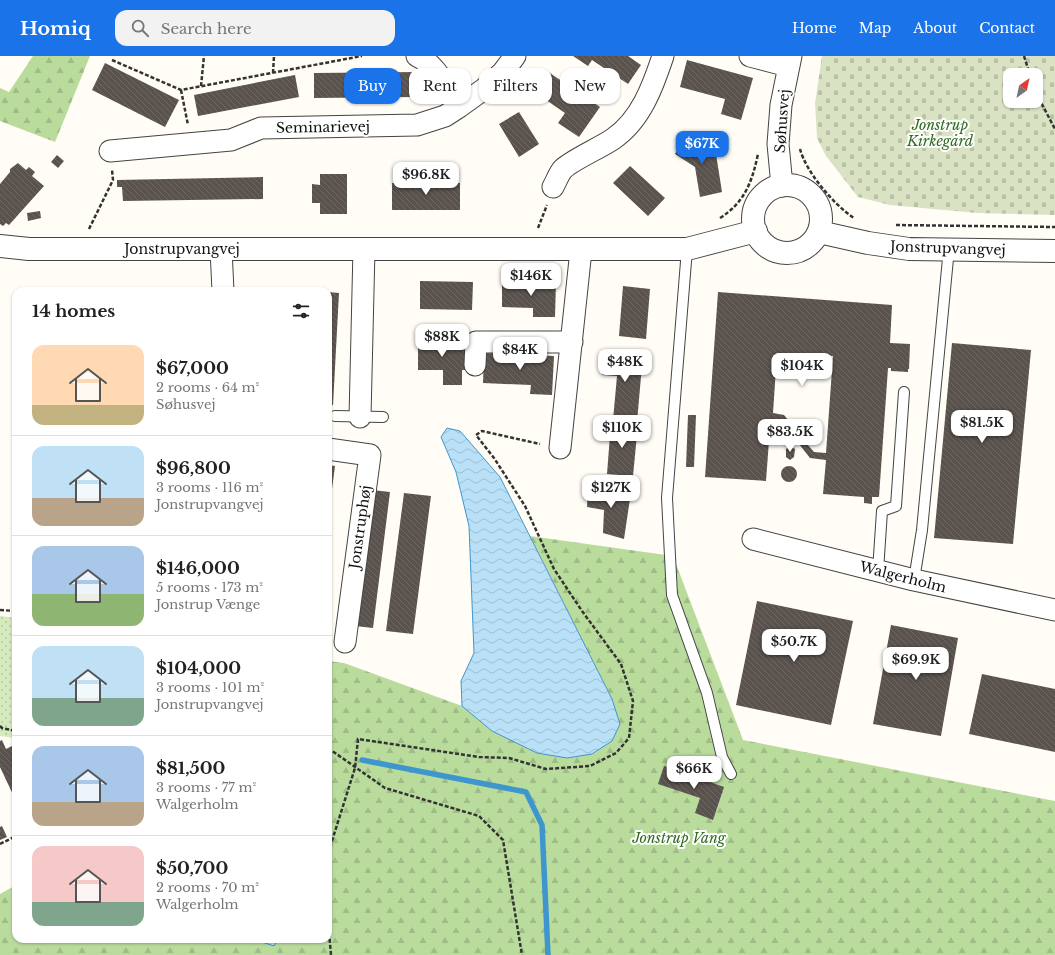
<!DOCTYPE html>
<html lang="en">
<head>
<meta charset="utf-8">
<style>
	body { margin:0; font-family:"Libre Baskerville",serif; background:#f2f2f2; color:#222; height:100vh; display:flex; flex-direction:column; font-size:15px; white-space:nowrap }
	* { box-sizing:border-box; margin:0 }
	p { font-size:13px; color:#767676 }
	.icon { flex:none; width:22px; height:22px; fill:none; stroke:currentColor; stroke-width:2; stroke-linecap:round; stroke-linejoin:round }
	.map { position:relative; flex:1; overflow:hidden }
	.panel { position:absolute; left:12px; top:231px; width:320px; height:656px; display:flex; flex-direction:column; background:#fff; border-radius:12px; box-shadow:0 1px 3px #0004 }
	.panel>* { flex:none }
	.top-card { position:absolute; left:344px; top:12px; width:380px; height:36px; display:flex; gap:8px }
	.needle { width:26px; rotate:33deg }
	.buttons { position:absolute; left:1003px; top:12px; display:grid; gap:8px }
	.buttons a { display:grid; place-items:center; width:40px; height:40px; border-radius:8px; background:#fff; box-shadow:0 1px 3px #0004; font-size:20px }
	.price { position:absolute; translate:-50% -34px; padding:0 9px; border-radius:8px; background:#fff; color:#222; font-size:13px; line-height:26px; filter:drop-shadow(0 1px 2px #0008) }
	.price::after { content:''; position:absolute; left:50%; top:24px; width:12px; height:9px; margin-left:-6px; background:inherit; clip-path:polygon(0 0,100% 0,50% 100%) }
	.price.on { background:#1a73e8; color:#fff }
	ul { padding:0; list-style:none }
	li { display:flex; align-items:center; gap:12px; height:100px; padding:0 20px }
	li+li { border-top:1px solid #e0e0e0 }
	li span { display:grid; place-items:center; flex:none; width:112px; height:80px; border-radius:12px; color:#555 }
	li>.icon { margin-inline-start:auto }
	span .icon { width:48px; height:48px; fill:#fffc; stroke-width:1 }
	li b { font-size:17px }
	h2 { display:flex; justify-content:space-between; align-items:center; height:48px; padding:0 20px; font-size:17px }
	.chip { padding:0 14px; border-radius:12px; background:#fff; box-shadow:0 1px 3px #0004; font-size:14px; line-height:36px }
	.chip.on { background:#1a73e8; color:#fff }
	header { display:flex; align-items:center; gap:24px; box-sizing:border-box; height:56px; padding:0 20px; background:#1a73e8; color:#fff }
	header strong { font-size:19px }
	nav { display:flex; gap:22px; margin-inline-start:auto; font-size:14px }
	.search { width:280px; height:36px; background:#f2f2f2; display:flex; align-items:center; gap:10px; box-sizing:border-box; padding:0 14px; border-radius:12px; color:#767676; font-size:15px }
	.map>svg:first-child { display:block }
</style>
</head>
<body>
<header>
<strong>Homiq</strong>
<div class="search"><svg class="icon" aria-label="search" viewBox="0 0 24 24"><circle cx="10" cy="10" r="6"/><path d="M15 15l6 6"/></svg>Search here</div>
<nav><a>Home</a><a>Map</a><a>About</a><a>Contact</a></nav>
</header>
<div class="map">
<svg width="1055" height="899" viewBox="0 0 1055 899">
	<defs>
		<pattern id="grass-dots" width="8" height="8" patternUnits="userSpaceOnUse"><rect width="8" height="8" fill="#d5ebbd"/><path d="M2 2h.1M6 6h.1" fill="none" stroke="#b6c8a1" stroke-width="1.8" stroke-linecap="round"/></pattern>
		<pattern id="forest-firs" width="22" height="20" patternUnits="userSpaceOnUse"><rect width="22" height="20" fill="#b9dc9c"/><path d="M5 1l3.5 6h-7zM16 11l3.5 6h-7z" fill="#9ebc85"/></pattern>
		<pattern id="cemetery-stones" width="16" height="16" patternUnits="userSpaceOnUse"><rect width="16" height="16" fill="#d9e3c4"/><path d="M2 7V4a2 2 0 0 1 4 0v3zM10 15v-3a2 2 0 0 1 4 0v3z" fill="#b9c2a7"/></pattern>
		<pattern id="water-waves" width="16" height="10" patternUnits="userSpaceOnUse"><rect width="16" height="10" fill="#b9e0f7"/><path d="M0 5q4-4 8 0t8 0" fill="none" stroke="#9ebfd3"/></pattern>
		<pattern id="building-back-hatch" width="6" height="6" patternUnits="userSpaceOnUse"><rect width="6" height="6" fill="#5a524d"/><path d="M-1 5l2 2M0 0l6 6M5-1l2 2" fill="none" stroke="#6d6662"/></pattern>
	</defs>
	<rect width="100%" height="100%" fill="#fffdf5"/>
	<path fill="url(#grass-dots)" d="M0 560 16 562V682L0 680Z"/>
	<path fill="url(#forest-firs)" d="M33 0H90L55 86 0 65V32L9 36Z
		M530 480 673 500 743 684 1055 745V899H0V838L16 829V883H258L259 885 273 890 278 883H328V605L344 607 462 650 492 675 612 643Z"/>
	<path fill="url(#cemetery-stones)" fill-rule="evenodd" d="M822 0H1055V159L977 157 890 149 858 141 826 100 817 82 815 47ZM1010 19H1036V45H1010Z"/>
	<path fill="url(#water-waves)" stroke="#3f96cf" d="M447 372 460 375 500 421 612 643 620 668 612 685 592 698 567 702 537 697 492 675 462 650 461 625 474 597 469 470 456 416 441 381Z
		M258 883H278L274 890 259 885Z"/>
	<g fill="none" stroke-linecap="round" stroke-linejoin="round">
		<path stroke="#3f96cf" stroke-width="5.5" d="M362 704 526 736 542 769 548 899"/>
	</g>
	<path fill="url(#building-back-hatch)" fill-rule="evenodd" d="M573 0H628L641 9 628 28 592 4 588 10Z
		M687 4 753 22 741 64 721 58 725 43 680 31Z
		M105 7 179 44 165 71 92 34Z
		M544 13 600 51 579 81 558 67 565 57 530 33Z
		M418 16 419 41 314 42V17Z
		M295 19 299 41 198 60 194 39Z
		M519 56 539 88 519 101 499 68Z
		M687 78 716 98 722 136 700 141 695 111 675 98Z
		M57 99 64 105 58 112 51 106Z
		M18 107 26 114 29 111 35 116 32 120 44 130 9 169 6 167 3 170 0 168V128L10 116V113Z
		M630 110 665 142 648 160 613 127Z
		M320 118H347V158H320V147H312V128L320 129Z
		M263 121V143L123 145 122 131H117V124Z
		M392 127H460V154H392Z
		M40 155 41 162 28 165 27 157Z
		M420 225 473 226 472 254 420 253Z
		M502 225H556L555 261H533V252L502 251Z
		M623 230 650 233 646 283 619 280Z
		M328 236 339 237 333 349H328Z
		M718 236 892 249 890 287 910 288 909 313H908V316L891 315V312H888L879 441H872V448L864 447V441L823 438 826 404 810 402 781 365 772 364V372L770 371 766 425 705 421ZM777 297 833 300 826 397 814 396 807 388 811 385 807 379 802 382 797 375 801 371 797 367 793 370 784 359 773 357Z
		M14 244H16V298H12Z
		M418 278 444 279V288H465V314H462V329H443V314H418Z
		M952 287 1031 294 1013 488 934 482Z
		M604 295 643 298 637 366 613 364 617 320 602 319Z
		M484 297 554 300 552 339 530 338 531 329 483 327Z
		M688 359H696L694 411H686Z
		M611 366 638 368 633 420 607 418Z
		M790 390 795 393 794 401 790 404 786 401V393Z
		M328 409 335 410 329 456H328Z
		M781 418a8 8 0 1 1 16 0a8 8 0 1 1-16 0Z
		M588 432 631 436 624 483 603 477 604 454 587 451Z
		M372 434 390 436 373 572 355 570Z
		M404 437 431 440 413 578 386 575Z
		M757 545 853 565 831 669 736 649Z
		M891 569 958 582 941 680 873 668Z
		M982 618 1055 633V696L969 678Z
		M2 684 6 693 16 688V745L0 711V685Z
		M664 710 724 731 713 764 695 757 700 742 658 728Z
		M2 770 7 781 0 784V771Z"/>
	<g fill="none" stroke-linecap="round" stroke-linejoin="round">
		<g stroke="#444" stroke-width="12">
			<path id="service" d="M687 193 667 442 672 539 707 637 722 701 731 718
				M335 360 383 361
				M878 515 882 455 896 450 904 336
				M914 524 922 474 949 192"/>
		</g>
		<g stroke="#444" stroke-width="23">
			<path id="minor" d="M417 0C437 9 447 33 459 51
				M750 0 788 10
				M110 95 231 84 261 72 417 69 445 60 459 51 484 33 503 16 515 0
				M782 130 778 88 781 49 791 0
				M553 131C556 126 559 117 563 113 574 103 600 92 613 83 641 64 653 30 663 0
				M221 193 223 235
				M475 309 476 286H572
				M360 361 364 193
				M560 392 581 194
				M328 393 370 399 345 586
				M753 483 914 524 1055 554"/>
		</g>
		<g stroke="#444" stroke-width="24">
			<path id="tertiary" d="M753 163a34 34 0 1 1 68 0a34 34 0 1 1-68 0Z
				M819 176 868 187 909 193 1055 195
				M0 190 29 193H687L756 175"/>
		</g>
		<path stroke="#333" stroke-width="2.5" stroke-dasharray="4 2" stroke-linecap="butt" d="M1024 0 1030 19
			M112 4 181 34 362 0
			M273 17 274 0
			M201 30 204 0
			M181 34 188 69
			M1036 37 1055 73
			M800 93C806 116 834 149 854 162
			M720 162C745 146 752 126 758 98
			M896 169 1055 171
			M538 172 547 149
			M89 173 113 124 112 114
			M0 554 16 555
			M0 670 2 672 16 675
			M328 692 385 732 479 760 503 784 522 899
			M0 788 16 780
			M328 857 331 788 355 712 358 683 479 701 509 702 546 713 590 710 616 697 629 682 633 645 621 608 582 555 554 513 525 450 494 402 476 379 482 375 540 388
			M328 865 331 899"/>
		<use href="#service" stroke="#fff" stroke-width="10"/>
		<use href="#minor" stroke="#fff" stroke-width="21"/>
		<use href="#tertiary" stroke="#fff" stroke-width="22"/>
	</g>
	<g text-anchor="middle" stroke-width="4" stroke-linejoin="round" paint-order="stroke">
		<g font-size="14" fill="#111" stroke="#fff">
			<text transform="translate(782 65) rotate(-86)" y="5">Søhusvej</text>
			<text transform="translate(323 71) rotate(-1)" y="5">Seminarievej</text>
			<text transform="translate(948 192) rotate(2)" y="5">Jonstrupvangvej</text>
			<text x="182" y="198">Jonstrupvangvej</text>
			<text transform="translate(360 471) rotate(-82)" y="5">Jonstruphøj</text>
			<text transform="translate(903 521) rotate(14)" y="5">Walgerholm</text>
		</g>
		<g font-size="14" font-style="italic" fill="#2f6b1f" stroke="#fff">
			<text x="940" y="74">Jonstrup<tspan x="940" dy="16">Kirkegård</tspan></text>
			<text x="679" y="787">Jonstrup Vang</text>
		</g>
	</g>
</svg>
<div class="buttons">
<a><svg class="needle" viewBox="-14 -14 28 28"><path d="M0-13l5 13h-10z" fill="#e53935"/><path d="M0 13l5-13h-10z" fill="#767676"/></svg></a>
</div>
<b class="price on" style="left:702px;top:109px">$67K</b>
<b class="price" style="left:426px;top:140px">$96.8K</b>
<b class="price" style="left:531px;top:241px">$146K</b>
<b class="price" style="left:442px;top:302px">$88K</b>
<b class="price" style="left:520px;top:315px">$84K</b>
<b class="price" style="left:625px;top:327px">$48K</b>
<b class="price" style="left:802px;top:331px">$104K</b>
<b class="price" style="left:982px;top:388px">$81.5K</b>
<b class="price" style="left:622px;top:393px">$110K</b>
<b class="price" style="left:790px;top:397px">$83.5K</b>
<b class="price" style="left:611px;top:453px">$127K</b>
<b class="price" style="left:794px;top:607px">$50.7K</b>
<b class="price" style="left:916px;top:625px">$69.9K</b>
<b class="price" style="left:694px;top:734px">$66K</b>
<div class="top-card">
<a class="chip on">Buy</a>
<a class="chip">Rent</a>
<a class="chip">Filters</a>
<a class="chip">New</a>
</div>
<section class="panel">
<h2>14 homes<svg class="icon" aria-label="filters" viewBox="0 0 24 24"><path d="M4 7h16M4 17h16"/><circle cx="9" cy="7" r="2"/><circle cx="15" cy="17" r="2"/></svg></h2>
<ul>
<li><span style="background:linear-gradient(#ffd9b3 75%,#c2b280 0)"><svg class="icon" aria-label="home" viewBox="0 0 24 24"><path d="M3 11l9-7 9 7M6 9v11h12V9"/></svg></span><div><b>$67,000</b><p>2 rooms · 64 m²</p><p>Søhusvej</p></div></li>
<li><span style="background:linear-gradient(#bfe0f5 65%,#b9a48a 0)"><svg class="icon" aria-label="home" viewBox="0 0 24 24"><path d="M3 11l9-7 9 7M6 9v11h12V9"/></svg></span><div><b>$96,800</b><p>3 rooms · 116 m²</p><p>Jonstrupvangvej</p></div></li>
<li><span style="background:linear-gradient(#a9c7e8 60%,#8fb573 0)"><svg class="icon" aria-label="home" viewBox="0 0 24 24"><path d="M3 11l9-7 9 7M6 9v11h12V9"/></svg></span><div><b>$146,000</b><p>5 rooms · 173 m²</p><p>Jonstrup Vænge</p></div></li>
<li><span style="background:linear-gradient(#bfe0f5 65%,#7fa58c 0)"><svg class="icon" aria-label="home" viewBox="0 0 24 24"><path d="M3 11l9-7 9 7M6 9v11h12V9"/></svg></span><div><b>$104,000</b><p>3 rooms · 101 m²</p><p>Jonstrupvangvej</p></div></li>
<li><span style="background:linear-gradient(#a9c7e8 70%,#b9a48a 0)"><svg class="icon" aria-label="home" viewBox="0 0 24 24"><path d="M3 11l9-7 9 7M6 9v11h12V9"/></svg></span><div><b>$81,500</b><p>3 rooms · 77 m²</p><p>Walgerholm</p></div></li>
<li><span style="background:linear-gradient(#f6c9c9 70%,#7fa58c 0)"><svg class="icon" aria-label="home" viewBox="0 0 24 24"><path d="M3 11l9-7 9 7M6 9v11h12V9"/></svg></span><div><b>$50,700</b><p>2 rooms · 70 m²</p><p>Walgerholm</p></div></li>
</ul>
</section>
</div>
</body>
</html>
